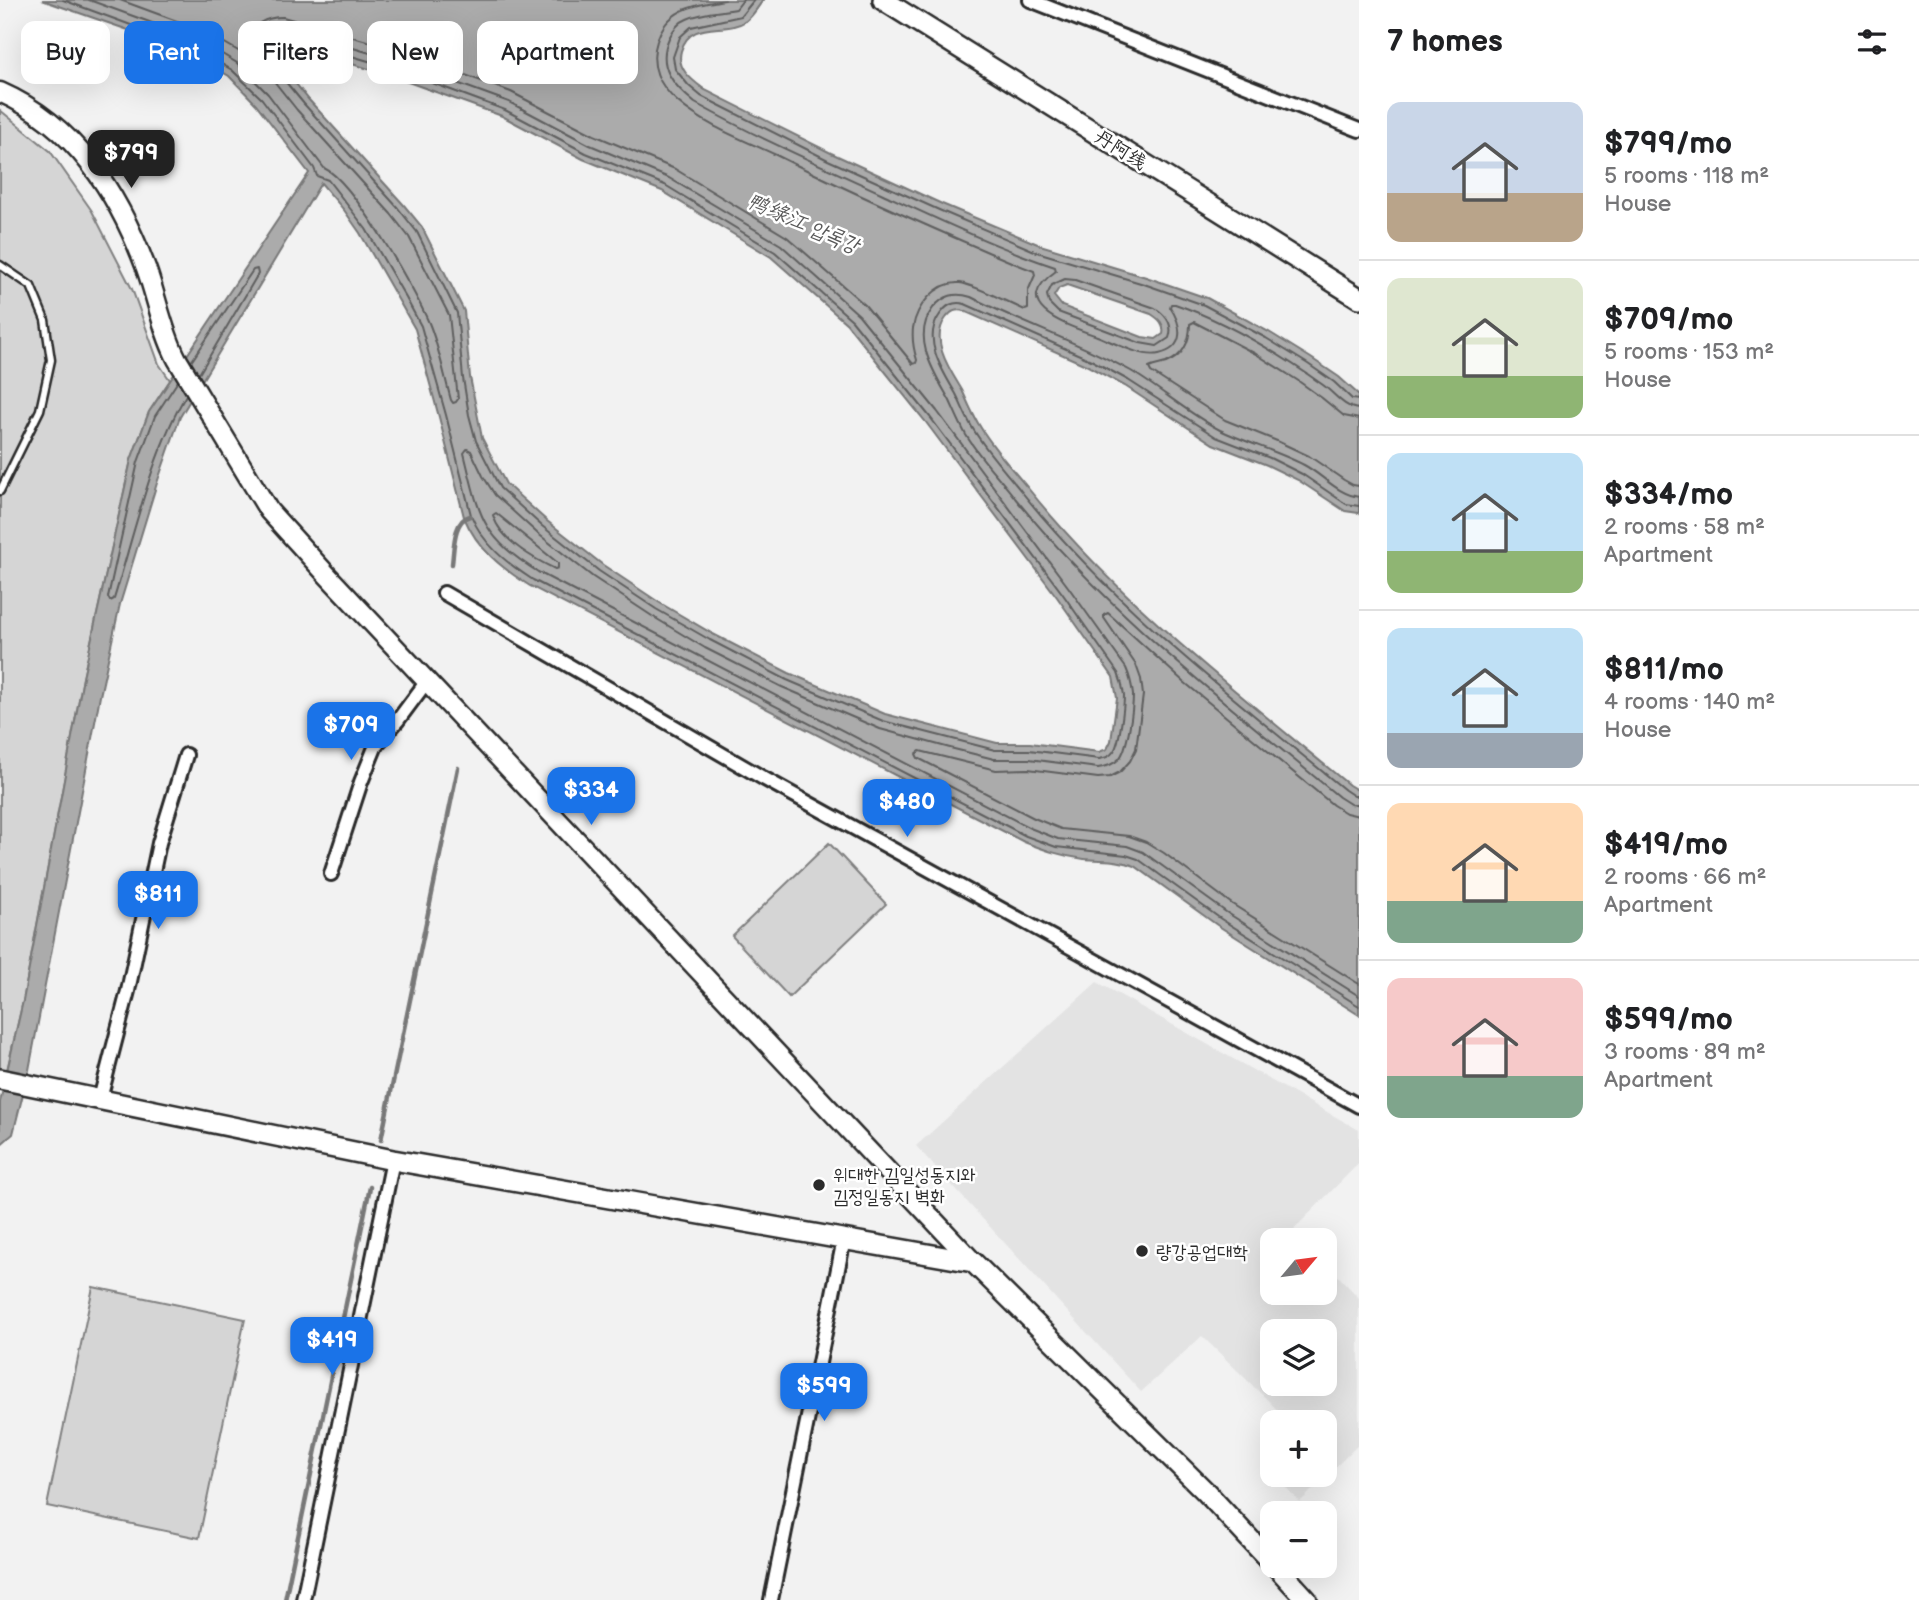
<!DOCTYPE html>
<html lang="en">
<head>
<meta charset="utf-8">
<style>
	body { margin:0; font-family:"Balsamiq Sans","LXGW WenKai TC","Poor Story",sans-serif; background:#f2f2f2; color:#202124; height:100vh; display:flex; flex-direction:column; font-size:26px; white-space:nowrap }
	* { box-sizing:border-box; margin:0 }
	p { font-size:23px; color:#757577 }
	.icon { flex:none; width:38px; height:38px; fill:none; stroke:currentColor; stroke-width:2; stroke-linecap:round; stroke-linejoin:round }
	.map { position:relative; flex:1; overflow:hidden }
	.sheet { display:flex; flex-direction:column; background:#fff; width:560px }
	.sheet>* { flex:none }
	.top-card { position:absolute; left:21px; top:21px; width:665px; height:63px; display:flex; gap:14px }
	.needle { width:46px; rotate:61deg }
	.buttons { position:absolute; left:1260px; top:1228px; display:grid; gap:14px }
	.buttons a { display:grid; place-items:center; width:77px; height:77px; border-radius:14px; background:#fff; box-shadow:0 7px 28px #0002; font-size:35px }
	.price { position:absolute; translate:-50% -60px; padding:0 16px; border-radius:14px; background:#1a73e8; color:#fff; font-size:23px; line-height:46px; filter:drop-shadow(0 2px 4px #0008) }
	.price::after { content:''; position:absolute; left:50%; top:42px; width:21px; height:16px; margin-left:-10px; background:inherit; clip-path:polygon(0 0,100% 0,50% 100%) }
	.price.active { background:#222; color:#fff }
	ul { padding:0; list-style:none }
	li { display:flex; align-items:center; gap:21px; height:175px; padding:0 28px }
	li+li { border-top:2px solid #e0e0e0 }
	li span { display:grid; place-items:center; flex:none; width:196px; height:140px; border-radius:14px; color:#555 }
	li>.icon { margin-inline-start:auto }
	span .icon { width:84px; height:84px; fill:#fffc; stroke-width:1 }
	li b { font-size:30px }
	h2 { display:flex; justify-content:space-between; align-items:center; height:84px; padding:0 28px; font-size:30px }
	.tag { padding:0 24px; border-radius:14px; background:#fff; box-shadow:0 7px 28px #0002; font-size:24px; line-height:63px }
	.tag.active { background:#1a73e8; color:#fff }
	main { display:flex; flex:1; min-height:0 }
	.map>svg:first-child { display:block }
</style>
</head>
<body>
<main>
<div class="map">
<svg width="1359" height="1600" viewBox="0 0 1359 1600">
	<rect width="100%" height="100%" fill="#f2f2f2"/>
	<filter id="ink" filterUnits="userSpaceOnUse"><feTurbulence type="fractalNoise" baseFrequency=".0143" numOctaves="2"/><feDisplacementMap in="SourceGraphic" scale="14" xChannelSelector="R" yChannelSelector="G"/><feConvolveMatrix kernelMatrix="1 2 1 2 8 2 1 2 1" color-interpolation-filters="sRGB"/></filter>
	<g filter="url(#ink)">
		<path fill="#e3e3e3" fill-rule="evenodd" d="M1097 982 1359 1130V1163L1294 1229 1305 1241H1272V1293H1325V1262L1359 1298V1444L1300 1502 1274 1475H1325V1423H1291L1202 1336 1141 1392 916 1146ZM1272 1332H1325V1384H1272Z"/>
		<path fill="#d5d5d5" stroke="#808080" stroke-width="2" d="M0 110 50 151 92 211 132 289 159 364 170 380 149 412 131 460 83 678 23 1001 7 1070 0 1068Z
			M829 843 886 904 789 997 732 936Z
			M93 1287 245 1319 199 1538 47 1506Z"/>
		<path fill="#ababab" stroke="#787878" stroke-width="2" fill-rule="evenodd" d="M42 0H763C758 7 753 16 746 21 725 35 690 18 681 51 676 69 692 80 705 90L831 153 942 204 1040 245 1146 277 1207 298 1269 332 1311 358 1339 377 1359 395V513L1345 511 1298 480 1267 465 1213 444 1125 386 1088 366 964 311C956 309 951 311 946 318 929 340 950 370 962 390 968 403 973 416 981 428 994 449 1011 468 1027 487 1119 602 1237 692 1349 785L1359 791V1015L1217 925 1135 866C1118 859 1101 861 1084 859 1061 856 1045 850 1024 842L530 586C502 568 477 549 464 517L439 417 415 329 360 233 344 210 321 183 180 417 157 483 120 604 100 696 29 1070 13 1134 0 1145V1102L23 1001 83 678 131 460 149 412 309 173 256 104 229 76 193 55 157 40ZM275 43H280L386 74 502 116 583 159 662 191 771 257 847 324 925 421 1057 597 1113 677 1117 698 1111 741 1107 749 1099 752 1030 743H997L885 714 789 673 713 634 660 603 603 565 547 521 506 484 482 438 470 377 464 311 422 227 403 204 309 100 273 55 271 50ZM1067 285 1151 314C1159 319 1165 324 1163 334L1156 339 1142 337 1062 306 1054 296 1059 288Z"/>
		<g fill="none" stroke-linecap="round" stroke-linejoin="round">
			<path stroke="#5e5e5e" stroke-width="2" d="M63 0 196 49 232 70 262 99 314 168 317 176 328 180 366 229 406 298 421 326 446 415 471 515C483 545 507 563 533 580L1026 836 1056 847 1126 855 1138 859 1221 919 1359 1006
				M89 0 199 40 237 63 268 94 324 168C353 181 415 290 429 323 439 347 444 375 451 400L453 403 456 402 458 399 449 315 409 237 391 214 297 110 258 61 255 49 260 37 270 28H284L391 59 509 102 590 145 669 178 781 245 859 315 937 411 1069 588 1126 668C1130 677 1132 686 1133 695 1133 709 1128 749 1119 759 1113 765 1106 767 1098 768L1029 759H994L950 748 880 729 782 687 705 648 652 616 593 577 537 533 495 495 483 476 471 451 467 449 464 453C480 517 480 535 538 572L1030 828 1058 839 1127 846 1143 852 1226 912 1359 996
				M120 0 204 31 240 52 244 51C248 28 261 17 283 17L395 49 511 92 594 135 675 169 787 237 865 305 913 364 916 363 917 360C914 351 912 338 913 328 916 307 936 281 960 283 976 285 1008 303 1025 310L1028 309V291L1035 275 1034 271C1009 262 984 250 960 240 898 213 836 185 776 155 744 140 704 125 678 102 659 86 649 65 657 41 667 8 696 5 725 0
				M743 0 736 9C720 12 702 12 687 19 679 22 673 30 669 38 656 67 674 86 695 103 756 137 820 165 883 194 939 220 996 247 1055 267L1056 271C1005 307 1069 326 1097 336 1113 342 1142 358 1159 354 1186 348 1182 325 1170 307L1171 304H1175C1228 322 1278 353 1323 385 1335 394 1344 408 1359 409
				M754 0 741 16 691 27 680 37 673 57 675 69 689 86 701 96 828 160 939 210 1037 252 1144 284 1204 305 1266 338 1308 364 1334 382 1352 399 1359 400
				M275 36H283L389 67 505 110 586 153 665 185 775 252 852 320 930 417 1062 593 1118 673C1121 680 1123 687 1124 695 1124 707 1120 742 1114 751 1110 757 1105 758 1099 759L1029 750H995L883 721 787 680 710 640 656 609 599 571 542 526 500 488 476 441 469 415 463 378 457 313 417 232 398 208 304 104 267 59 264 47 269 39Z
				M1065 279 1075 280 1155 308C1166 315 1174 324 1169 338L1157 346 1140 343 1058 312 1049 303 1047 295 1052 285Z
				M191 362 253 270 257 269 258 274 199 374
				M178 381 155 416 138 462 108 597 110 601 114 599C134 534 152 452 186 395
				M1359 419 1344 416 1322 398 1297 380 1256 354 1194 322 1190 324C1190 342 1184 356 1166 363 1160 365 1155 365 1149 368L1151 372 1225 420 1277 441 1309 456 1344 480 1353 485 1359 486
				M1359 497C1337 494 1323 475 1304 465 1277 451 1247 443 1220 430 1189 414 1161 389 1131 371 1079 342 1023 324 971 297 955 292 944 295 933 308 910 338 935 374 950 401 955 412 960 424 966 435 979 457 999 477 1015 498 1108 613 1226 703 1339 797L1350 804 1359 805
				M1359 506 1346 504 1302 474 1270 458 1216 437 1128 380 1091 360 965 304C953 301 946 305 939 316 922 340 943 372 956 394 962 406 967 420 975 432 988 453 1006 472 1021 491 1113 606 1232 697 1345 790L1354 796H1359
				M496 513 558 563V568L555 569C532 558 500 540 493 515Z
				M1359 816 1346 813 1333 805 1184 682 1108 613 1104 615V618L1136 665 1141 679 1143 695 1136 749 1130 761 1120 772 1110 777 1098 778 1028 769 996 770 920 751 916 754 918 758 1034 818 1061 829 1129 836 1146 842 1164 853 1232 904 1359 984"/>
			<path stroke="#787878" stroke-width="4.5" d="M452 564C454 549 453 520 470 516
				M381 1140 458 768
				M285 1600 370 1187"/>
			<g stroke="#2b2b2b" stroke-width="11">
				<path id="service" d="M0 265 31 286 45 320 51 360 40 410 0 491"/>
			</g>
			<g stroke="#2b2b2b" stroke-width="18">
				<path id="minor" d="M1030 0 1359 130
					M444 593 763 778 1359 1106
					M331 874 361 782 376 745 398 720 427 681
					M100 1099 128 991 159 843 186 755
					M303 1600 393 1160
					M771 1600 844 1239"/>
			</g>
			<g stroke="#2b2b2b" stroke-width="23">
				<path id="secondary" d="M0 92C75 125 118 193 146 268 157 298 162 330 177 359L269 511 328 576 973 1262"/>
			</g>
			<g stroke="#2b2b2b" stroke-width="24">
				<path id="primary" d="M0 1079 393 1160 973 1262 1206 1492 1272 1563
					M1276 1566 1307 1600"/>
			</g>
			<g stroke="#2b2b2b" stroke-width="24">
				<path id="trunk" d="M883 0 1359 298"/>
			</g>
			<use href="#service" stroke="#fff" stroke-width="6"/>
			<use href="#minor" stroke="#fff" stroke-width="12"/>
			<use href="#secondary" stroke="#fff" stroke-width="18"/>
			<use href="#primary" stroke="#fff" stroke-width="19"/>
			<use href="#trunk" stroke="#fff" stroke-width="19"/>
		</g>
	</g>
	<g fill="#2b2b2b" stroke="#fff" stroke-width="2.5">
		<circle cx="819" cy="1185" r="7"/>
		<circle cx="1142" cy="1251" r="7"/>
	</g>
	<g text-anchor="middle" stroke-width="5" stroke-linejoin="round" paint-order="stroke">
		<g font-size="19" fill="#2b2b2b" stroke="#fff">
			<text transform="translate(1121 149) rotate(32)" y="7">丹阿线</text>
		</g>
		<g font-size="19" fill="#2b2b2b" stroke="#fff" text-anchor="start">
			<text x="833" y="1181">위대한 김일성동지와<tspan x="833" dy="22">김정일동지 벽화</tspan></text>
			<text x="1156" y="1258">량강공업대학</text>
		</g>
		<g font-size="21" font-style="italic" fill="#585858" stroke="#fff">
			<text transform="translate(803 223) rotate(23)" y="7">鸭绿江 압록강</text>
		</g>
	</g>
</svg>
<div class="buttons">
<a><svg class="needle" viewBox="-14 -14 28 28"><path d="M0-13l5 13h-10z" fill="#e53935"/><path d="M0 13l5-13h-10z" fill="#757577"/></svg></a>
<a><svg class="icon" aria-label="layers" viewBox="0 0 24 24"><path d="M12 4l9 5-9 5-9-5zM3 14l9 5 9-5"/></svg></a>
<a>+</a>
<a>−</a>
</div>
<b class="price active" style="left:131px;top:190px">$799</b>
<b class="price" style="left:351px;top:762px">$709</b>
<b class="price" style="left:591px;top:827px">$334</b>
<b class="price" style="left:907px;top:839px">$480</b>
<b class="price" style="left:158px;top:931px">$811</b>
<b class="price" style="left:332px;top:1377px">$419</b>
<b class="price" style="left:824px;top:1423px">$599</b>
<div class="top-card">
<a class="tag">Buy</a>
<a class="tag active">Rent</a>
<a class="tag">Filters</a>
<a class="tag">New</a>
<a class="tag">Apartment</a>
</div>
</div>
<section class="sheet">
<h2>7 homes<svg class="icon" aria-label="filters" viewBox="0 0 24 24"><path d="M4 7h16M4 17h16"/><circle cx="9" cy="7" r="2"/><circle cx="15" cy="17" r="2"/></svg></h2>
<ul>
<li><span style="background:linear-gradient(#c9d6e8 65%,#b9a48a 0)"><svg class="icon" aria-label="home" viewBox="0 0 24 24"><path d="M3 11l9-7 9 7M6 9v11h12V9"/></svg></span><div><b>$799/mo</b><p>5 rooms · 118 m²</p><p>House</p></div></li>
<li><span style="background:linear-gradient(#dfe7d0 70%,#8fb573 0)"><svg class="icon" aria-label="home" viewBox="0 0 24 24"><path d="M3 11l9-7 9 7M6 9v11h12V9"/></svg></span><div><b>$709/mo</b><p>5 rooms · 153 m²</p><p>House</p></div></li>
<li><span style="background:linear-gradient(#bfe0f5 70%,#8fb573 0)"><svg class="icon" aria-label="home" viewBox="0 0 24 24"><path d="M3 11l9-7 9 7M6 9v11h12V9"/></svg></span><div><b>$334/mo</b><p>2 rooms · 58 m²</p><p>Apartment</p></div></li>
<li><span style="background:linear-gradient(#bfe0f5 75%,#9aa5b1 0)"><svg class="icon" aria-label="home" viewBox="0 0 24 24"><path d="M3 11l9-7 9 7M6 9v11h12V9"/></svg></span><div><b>$811/mo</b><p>4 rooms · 140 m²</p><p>House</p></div></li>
<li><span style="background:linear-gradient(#ffd9b3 70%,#7fa58c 0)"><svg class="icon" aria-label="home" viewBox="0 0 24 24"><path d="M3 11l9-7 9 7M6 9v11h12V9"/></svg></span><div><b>$419/mo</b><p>2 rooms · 66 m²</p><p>Apartment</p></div></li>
<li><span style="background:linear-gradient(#f6c9c9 70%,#7fa58c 0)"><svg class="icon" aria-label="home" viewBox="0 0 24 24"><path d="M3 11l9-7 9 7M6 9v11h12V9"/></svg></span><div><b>$599/mo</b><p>3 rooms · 89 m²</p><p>Apartment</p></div></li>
</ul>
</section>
</main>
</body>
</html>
